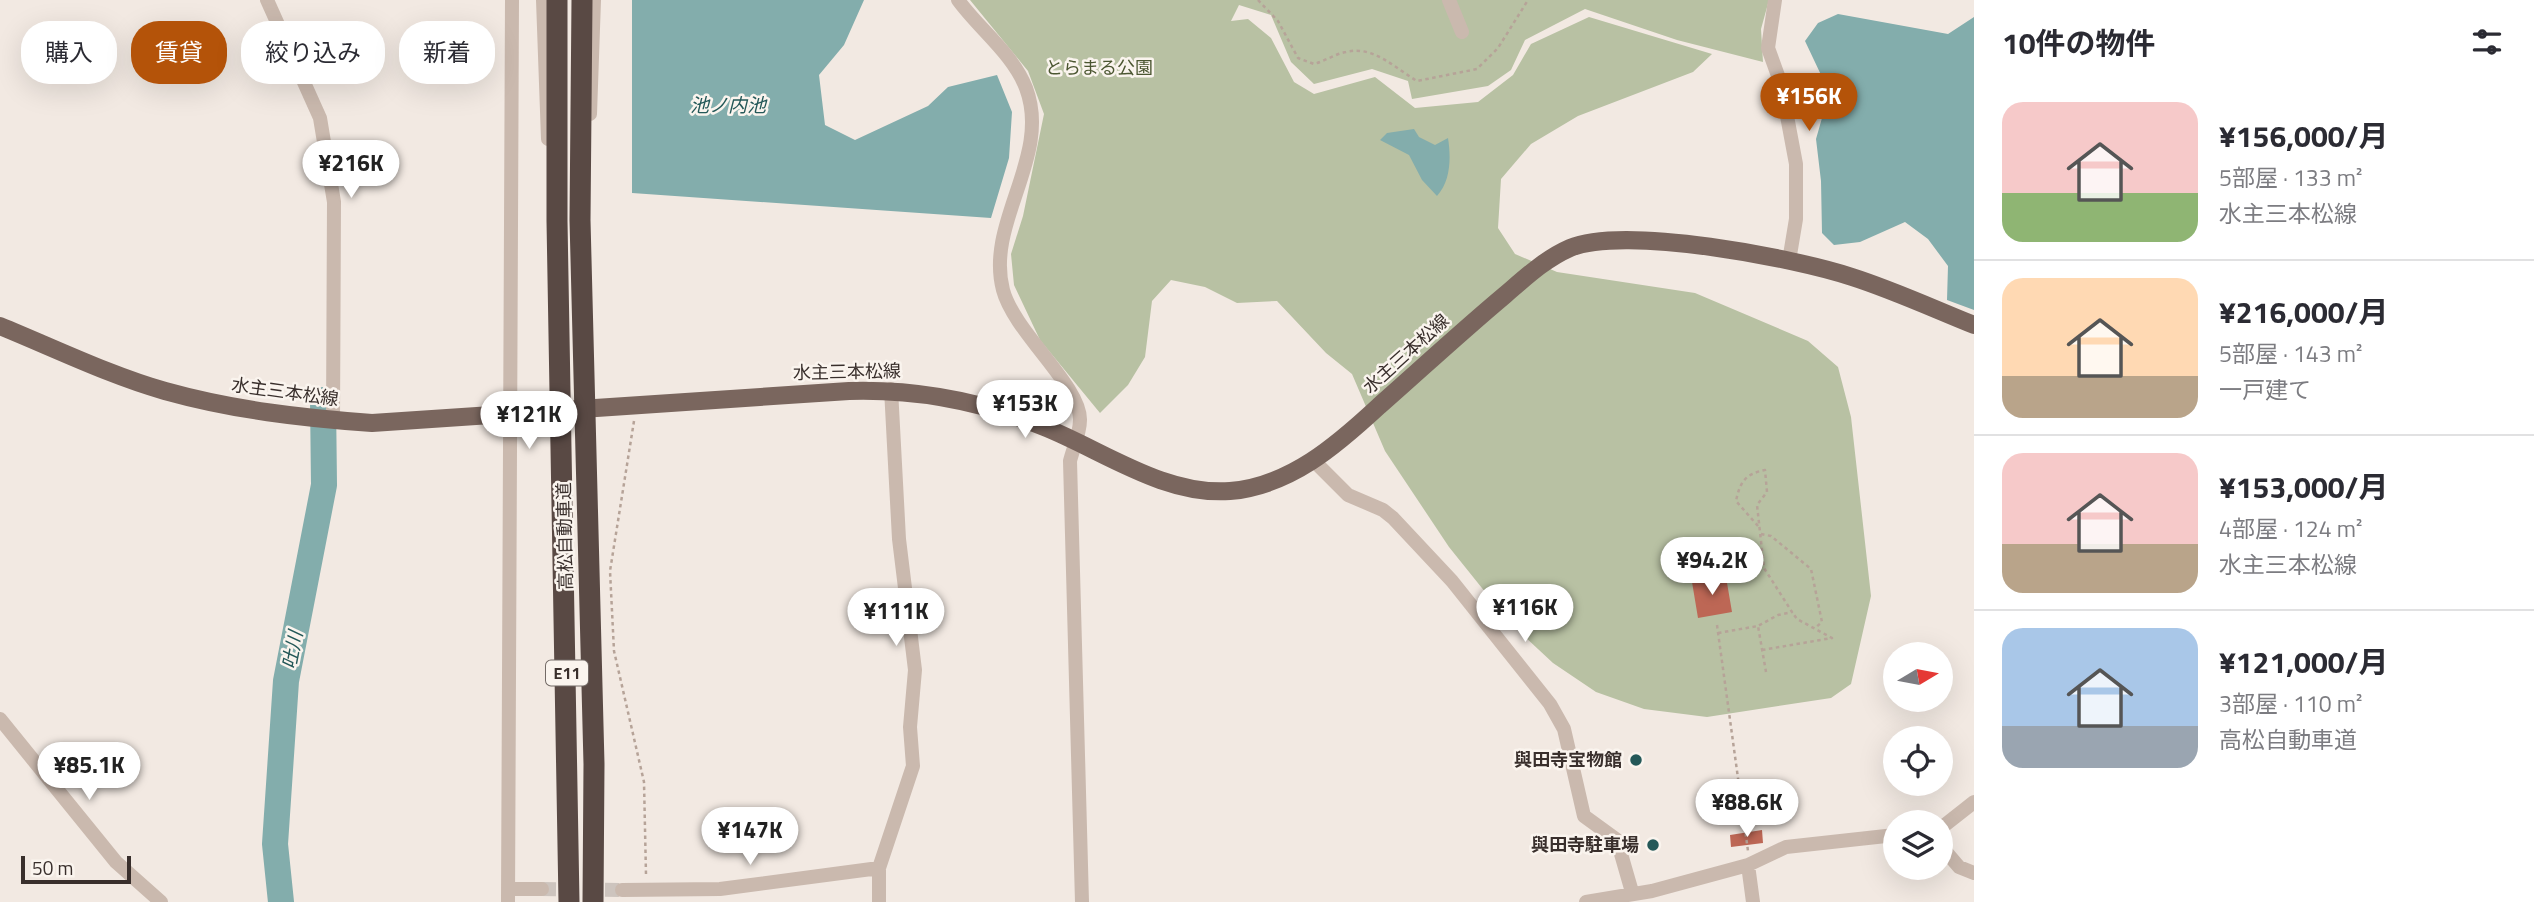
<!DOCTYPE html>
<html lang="ja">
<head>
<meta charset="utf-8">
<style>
	body { margin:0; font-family:"Titillium Web","Noto Sans JP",sans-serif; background:#f7f7f7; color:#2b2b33; height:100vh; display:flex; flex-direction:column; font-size:26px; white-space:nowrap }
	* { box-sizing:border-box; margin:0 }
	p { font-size:23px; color:#7c7c81 }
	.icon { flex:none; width:38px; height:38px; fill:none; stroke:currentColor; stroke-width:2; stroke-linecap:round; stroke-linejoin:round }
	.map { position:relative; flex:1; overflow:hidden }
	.details { display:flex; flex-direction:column; background:#fff; width:560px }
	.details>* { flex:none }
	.hud { position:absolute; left:21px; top:21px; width:665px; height:63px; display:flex; gap:14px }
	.needle { width:46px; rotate:80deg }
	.tools { position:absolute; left:1883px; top:642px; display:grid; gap:14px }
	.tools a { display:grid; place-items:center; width:70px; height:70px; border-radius:50%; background:#fff; box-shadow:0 7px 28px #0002; font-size:35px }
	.scale { position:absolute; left:21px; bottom:18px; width:110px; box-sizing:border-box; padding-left:7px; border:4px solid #392f2c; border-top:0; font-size:19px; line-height:24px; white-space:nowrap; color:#392f2c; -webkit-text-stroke:5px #faf4ee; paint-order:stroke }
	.price { position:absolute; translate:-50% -60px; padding:0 16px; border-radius:24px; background:#fff; color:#222; font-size:23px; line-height:46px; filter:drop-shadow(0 2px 4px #0008) }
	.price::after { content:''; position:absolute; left:50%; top:42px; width:21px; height:16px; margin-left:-10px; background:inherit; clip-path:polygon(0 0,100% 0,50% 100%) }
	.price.current { background:#b45309; color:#fff }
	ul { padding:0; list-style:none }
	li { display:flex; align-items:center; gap:21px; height:175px; padding:0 28px }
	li+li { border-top:2px solid #e1e1e2 }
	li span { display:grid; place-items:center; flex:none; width:196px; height:140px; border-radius:21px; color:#555 }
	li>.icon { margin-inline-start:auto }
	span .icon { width:84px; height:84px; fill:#fffc; stroke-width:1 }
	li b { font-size:30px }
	h2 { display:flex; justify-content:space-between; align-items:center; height:84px; padding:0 28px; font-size:30px }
	.chip { padding:0 24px; border-radius:28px; background:#fff; box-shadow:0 7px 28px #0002; font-size:24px; line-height:63px }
	.chip.current { background:#b45309; color:#fff }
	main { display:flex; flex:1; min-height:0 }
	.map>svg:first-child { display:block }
</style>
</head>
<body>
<main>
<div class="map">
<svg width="1974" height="902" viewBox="0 0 1974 902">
	<rect width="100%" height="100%" fill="#f2e9e2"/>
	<path fill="#b8c1a3" d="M970 0H1769L1761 29 1763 62 1677 40 1585 9 1525 40 1511 70 1488 86 1412 99 1408 81 1372 69 1314 84 1291 62 1271 15 1239 5 1231 21 1248 19 1271 38 1294 82 1314 94 1375 77 1415 108 1478 102 1513 75 1531 44 1589 17 1712 54 1693 72 1578 116 1531 144 1501 179 1498 228 1515 254 1557 272 1695 293 1808 341 1838 367 1851 417 1871 596 1851 684 1831 698 1707 717 1644 709 1596 692 1553 663 1510 623 1449 547 1385 451 1352 374 1326 353 1277 301 1237 303 1205 287 1171 280 1152 301 1145 357 1128 385 1100 413 1040 340 1014 285 1011 254 1023 216 1044 114 1028 71Z"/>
	<path fill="#83adac" d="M632 0H864L844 45 819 75 825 125 855 140 928 106 948 87 997 75 1012 112 1009 158 991 218 632 193Z
		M1838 14 1948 34 1974 17V310L1947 300 1948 266 1928 239 1905 222 1860 242 1834 245 1822 233 1821 181 1816 139 1826 104 1822 77 1805 41 1818 23Z
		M1414 129 1419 137 1435 145 1448 138C1451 157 1451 181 1437 196L1422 180 1409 155 1380 140 1387 133Z"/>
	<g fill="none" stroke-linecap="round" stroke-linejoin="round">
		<path stroke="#83adac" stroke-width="26" d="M281 902 275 844 286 681 324 485 323 400"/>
	</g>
	<path fill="#bd6755" d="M1726 577 1732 612 1698 618 1692 582Z
		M1762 830 1763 843 1731 847 1730 835Z"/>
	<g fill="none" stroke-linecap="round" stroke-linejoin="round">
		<path stroke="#cdc4be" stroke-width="14" stroke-dasharray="14 7" stroke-linecap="butt" d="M542 889 622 890"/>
		<path stroke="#b6a398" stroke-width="2.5" stroke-dasharray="3.5 3.5" stroke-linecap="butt" d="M1258 0 1278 21 1298 58 1314 64C1325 61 1335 54 1346 52 1373 45 1395 68 1417 81L1477 69 1498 48 1528 0
			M634 421 610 571 614 651 644 782 646 875
			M1758 526 1736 501C1740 482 1745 474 1765 470L1767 492 1757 505 1764 568 1792 612 1778 615 1758 626
			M1761 534 1771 536 1811 569 1822 622 1815 628
			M1717 625 1748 851
			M1718 633 1758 626 1766 672
			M1762 650 1832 638 1797 619 1792 612"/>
		<path stroke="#cab9ae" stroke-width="14" d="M267 0 320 118 334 202 333 420
			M543 0 548 139
			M958 0C979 29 1013 54 1026 88 1052 157 985 222 1003 290 1014 332 1081 386 1080 420 1080 433 1073 449 1070 461L1082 902
			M1449 0 1462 32
			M1775 0 1768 48 1781 84 1796 164V219L1789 261
			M590 114 594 0
			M1314 461 1348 495 1383 510 1393 518 1452 581 1550 704 1564 729 1584 816 1617 840 1632 892
			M0 719 116 862 161 902
			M1941 828 1974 802
			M1941 846 1959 867 1974 873
			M509 889H542
			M622 890 720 889 879 868
			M508 902 512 0
			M879 902V868L913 766 910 727 915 670 899 539 891 389
			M1586 902 1652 891 1748 865
			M1753 902 1748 865 1786 847 1895 835"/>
		<path stroke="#7a665e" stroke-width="18" d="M0 326C54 348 109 375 165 391 233 410 302 418 372 423L849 391C917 389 981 401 1044 427 1102 450 1164 496 1230 491 1290 486 1337 445 1379 406 1421 369 1462 331 1505 295 1526 277 1545 259 1570 248 1624 225 1795 258 1852 277 1893 290 1934 309 1974 325"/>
		<path stroke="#594944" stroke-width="21" d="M557 0V221L569 902
			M582 0 580 220 594 764 593 902"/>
	</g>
	<g fill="#245858" stroke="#faf4ee" stroke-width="2.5">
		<circle cx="1636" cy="760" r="7"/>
		<circle cx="1653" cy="845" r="7"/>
	</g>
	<g text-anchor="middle" stroke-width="5" stroke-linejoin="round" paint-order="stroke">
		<rect fill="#faf4ee" stroke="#736a66" stroke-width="2" x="546" y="660.5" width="42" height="25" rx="5"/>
		<g font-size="16" font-weight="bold" fill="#392f2c">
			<text x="567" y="679">E11</text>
		</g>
		<g font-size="18" fill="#4b5631" stroke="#faf4ee">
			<text x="1099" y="74">とらまる公園</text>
		</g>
		<g font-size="18" fill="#392f2c" stroke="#faf4ee">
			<text transform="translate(1406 354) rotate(-42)" y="6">水主三本松線</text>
			<text transform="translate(847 372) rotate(-1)" y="6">水主三本松線</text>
			<text transform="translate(285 392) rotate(8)" y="6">水主三本松線</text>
			<text transform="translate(565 536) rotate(-91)" y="6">高松自動車道</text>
		</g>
		<g font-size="18" font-weight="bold" fill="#392f2c" stroke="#faf4ee" text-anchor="end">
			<text x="1622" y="766">與田寺宝物館</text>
			<text x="1639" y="851">與田寺駐車場</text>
		</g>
		<g font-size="19" font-style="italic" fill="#245858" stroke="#faf4ee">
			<text x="728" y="112">池ノ内池</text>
			<text transform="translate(292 650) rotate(-79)" y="7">吐川</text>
		</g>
	</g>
</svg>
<div class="tools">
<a><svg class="needle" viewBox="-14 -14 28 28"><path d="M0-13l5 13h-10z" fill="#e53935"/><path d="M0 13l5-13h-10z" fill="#7c7c81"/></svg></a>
<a><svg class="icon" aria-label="locate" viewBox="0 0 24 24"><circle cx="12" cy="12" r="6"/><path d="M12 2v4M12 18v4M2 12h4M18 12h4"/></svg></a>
<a><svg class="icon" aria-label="layers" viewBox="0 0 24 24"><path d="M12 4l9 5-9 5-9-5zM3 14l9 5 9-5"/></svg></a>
</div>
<div class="scale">50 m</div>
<b class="price current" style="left:1809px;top:133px">¥156K</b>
<b class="price" style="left:351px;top:200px">¥216K</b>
<b class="price" style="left:1025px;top:440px">¥153K</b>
<b class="price" style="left:529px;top:451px">¥121K</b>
<b class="price" style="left:1712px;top:597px">¥94.2K</b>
<b class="price" style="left:1525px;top:644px">¥116K</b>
<b class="price" style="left:896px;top:648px">¥111K</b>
<b class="price" style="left:89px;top:802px">¥85.1K</b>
<b class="price" style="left:1747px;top:839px">¥88.6K</b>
<b class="price" style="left:750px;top:867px">¥147K</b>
<div class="hud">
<a class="chip">購入</a>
<a class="chip current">賃貸</a>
<a class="chip">絞り込み</a>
<a class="chip">新着</a>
</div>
</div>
<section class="details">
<h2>10件の物件<svg class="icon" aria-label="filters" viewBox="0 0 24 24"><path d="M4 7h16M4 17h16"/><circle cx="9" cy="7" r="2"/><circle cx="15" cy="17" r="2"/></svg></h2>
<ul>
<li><span style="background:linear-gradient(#f6c9c9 65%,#8fb573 0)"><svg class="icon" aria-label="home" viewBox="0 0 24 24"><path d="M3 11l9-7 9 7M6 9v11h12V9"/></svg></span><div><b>¥156,000/月</b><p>5部屋 · 133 m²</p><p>水主三本松線</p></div></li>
<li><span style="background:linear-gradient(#ffd9b3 70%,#b9a48a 0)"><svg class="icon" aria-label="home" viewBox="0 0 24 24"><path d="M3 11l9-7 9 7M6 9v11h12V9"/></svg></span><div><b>¥216,000/月</b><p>5部屋 · 143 m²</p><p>一戸建て</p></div></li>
<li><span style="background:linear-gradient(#f6c9c9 65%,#b9a48a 0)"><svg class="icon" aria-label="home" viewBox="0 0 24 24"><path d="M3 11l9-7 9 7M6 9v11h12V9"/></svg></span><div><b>¥153,000/月</b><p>4部屋 · 124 m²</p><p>水主三本松線</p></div></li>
<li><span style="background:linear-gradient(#a9c7e8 70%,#9aa5b1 0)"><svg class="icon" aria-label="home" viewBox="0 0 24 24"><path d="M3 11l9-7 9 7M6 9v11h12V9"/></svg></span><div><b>¥121,000/月</b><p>3部屋 · 110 m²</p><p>高松自動車道</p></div></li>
</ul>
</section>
</main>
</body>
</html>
